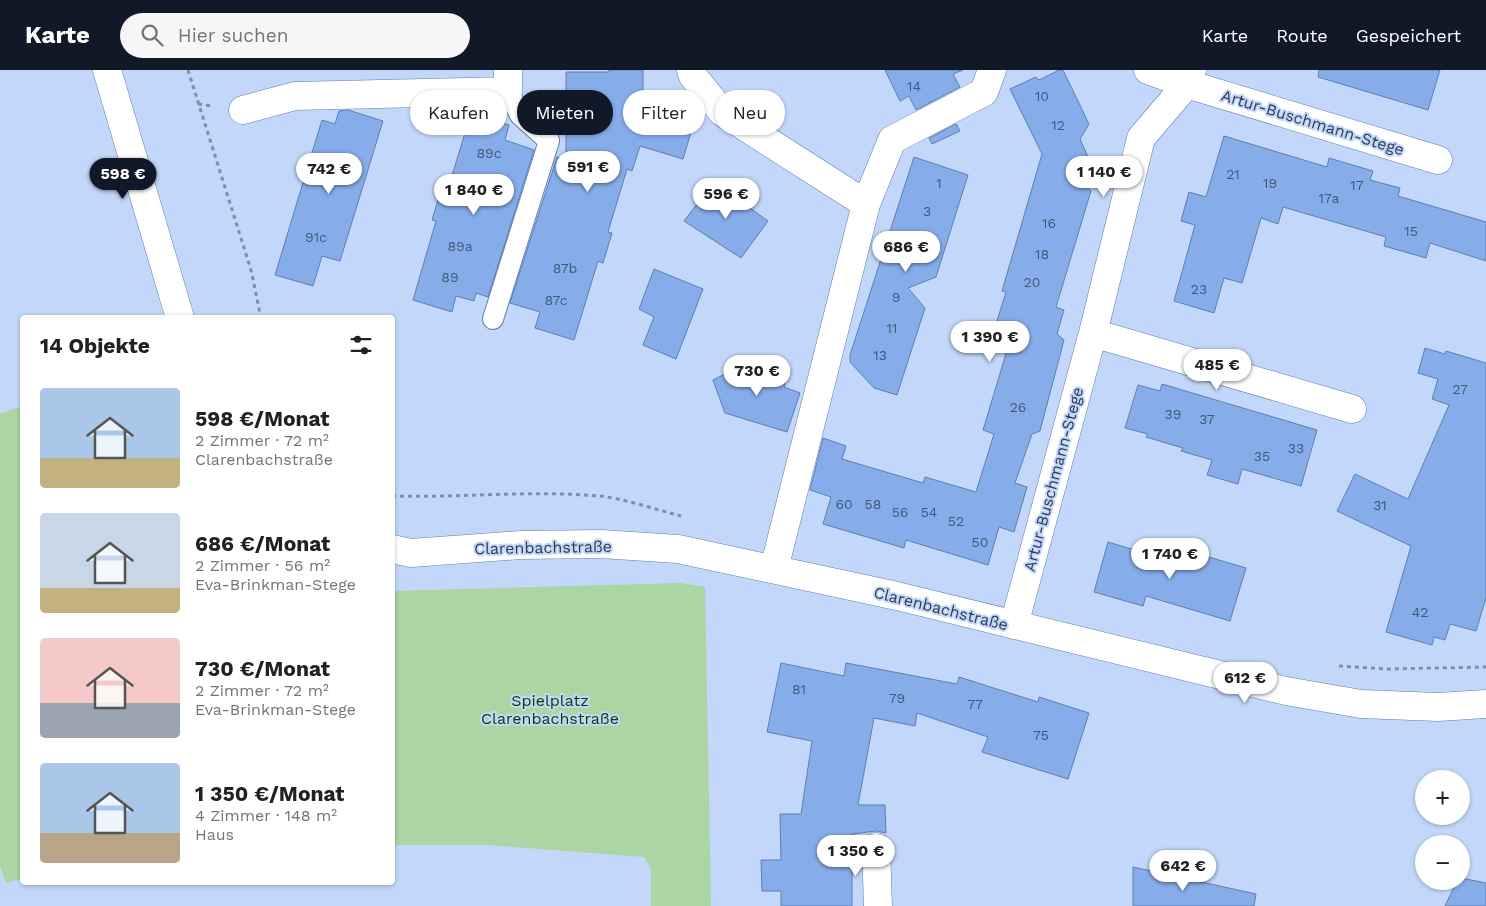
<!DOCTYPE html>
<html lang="de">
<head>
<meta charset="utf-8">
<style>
	body { margin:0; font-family:"Work Sans",sans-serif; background:#f6f6f6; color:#202124; height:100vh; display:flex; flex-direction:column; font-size:19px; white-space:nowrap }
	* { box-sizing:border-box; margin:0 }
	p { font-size:16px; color:#757577 }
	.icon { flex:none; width:28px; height:28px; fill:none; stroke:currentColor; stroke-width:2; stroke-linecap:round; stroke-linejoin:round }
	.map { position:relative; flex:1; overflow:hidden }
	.side { position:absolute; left:20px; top:245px; width:375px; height:570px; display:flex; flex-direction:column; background:#fff; border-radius:5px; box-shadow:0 1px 4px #0004 }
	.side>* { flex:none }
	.hud { position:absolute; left:410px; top:20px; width:475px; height:45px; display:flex; gap:10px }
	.controls { position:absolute; left:1415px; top:700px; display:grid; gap:10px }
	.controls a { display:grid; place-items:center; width:55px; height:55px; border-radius:50%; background:#fff; box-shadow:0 1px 4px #0004; font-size:25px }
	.price { position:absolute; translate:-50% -42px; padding:0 11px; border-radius:18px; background:#fff; color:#222; font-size:16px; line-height:32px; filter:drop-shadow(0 1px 2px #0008) }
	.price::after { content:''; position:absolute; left:50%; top:30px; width:15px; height:11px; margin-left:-8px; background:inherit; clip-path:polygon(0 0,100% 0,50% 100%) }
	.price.on { background:#111827; color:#fff }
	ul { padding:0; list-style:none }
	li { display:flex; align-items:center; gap:15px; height:125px; padding:0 20px }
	li span { display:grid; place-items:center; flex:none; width:140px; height:100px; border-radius:5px; color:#555 }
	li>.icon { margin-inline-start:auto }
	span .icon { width:60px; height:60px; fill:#fffc; stroke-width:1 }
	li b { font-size:21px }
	h2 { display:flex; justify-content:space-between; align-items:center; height:60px; padding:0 20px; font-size:21px }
	.tag { padding:0 18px; border-radius:22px; background:#fff; box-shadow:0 1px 4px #0004; font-size:18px; line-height:45px }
	.tag.on { background:#111827; color:#fff }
	header { display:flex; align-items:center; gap:30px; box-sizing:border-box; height:70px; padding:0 25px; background:#111827; color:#fff }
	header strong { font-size:24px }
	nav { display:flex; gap:28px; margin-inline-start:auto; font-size:18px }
	.search { width:350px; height:45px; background:#f6f6f6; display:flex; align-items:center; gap:12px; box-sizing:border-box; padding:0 18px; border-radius:28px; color:#757577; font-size:19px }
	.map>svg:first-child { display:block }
</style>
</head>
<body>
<header>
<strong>Karte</strong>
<div class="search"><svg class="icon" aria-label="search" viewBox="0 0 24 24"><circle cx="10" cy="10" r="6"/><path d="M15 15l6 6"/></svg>Hier suchen</div>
<nav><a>Karte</a><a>Route</a><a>Gespeichert</a></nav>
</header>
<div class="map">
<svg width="1486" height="836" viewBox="0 0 1486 836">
	<rect width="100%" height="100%" fill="#c2d7f9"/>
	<path fill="#abd5a2" d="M22 336V809L6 813 0 796V344Z
		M681 513 705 517 711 836H651V799L644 787 489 775H393V521Z"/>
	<path fill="#86adea" stroke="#5f7eb2" d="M609 0H643V46L692 59 683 89 640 76 632 101 627 99 608 162 612 163 603 193 598 191 574 270 535 258 540 242 510 233 557 87 566 90V2H609Z
		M885 0H963L953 4 960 17 916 40 909 26 900 31Z
		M1059 0H1063L1089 54 1080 69 1089 89 1082 113 1091 121 1056 237 1064 240 1057 264 1064 270 1040 361 1032 364 1015 413 1027 417 1014 462 999 457 988 495 906 470 904 478 823 454 831 427 810 420 823 368 846 376 842 389 923 413 925 407 976 422 994 364 983 360 1014 257 997 251 1006 222 1002 221 1042 84 1010 19 1036 7 1039 10Z
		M1319 0H1440L1428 40 1318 7Z
		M348 40 383 51 340 191 322 186 313 216 275 205 322 50 335 54 339 41Z
		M471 43 509 55 505 70 534 80 488 227 476 223 474 231 456 226 452 242 413 230 436 151 432 150 441 120 447 122Z
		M956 54 960 61 932 74 929 68Z
		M1224 66 1327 97 1329 88 1373 101 1370 110 1400 118 1398 126 1486 152V191L1430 173 1426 188 1384 176 1386 167 1283 137 1278 154 1261 148 1242 213 1224 208 1214 243 1174 231 1195 155 1181 151 1189 122 1206 127Z
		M914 87 968 105 936 207 908 218 925 238 897 325 874 318 850 292V285Z
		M714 112 768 151 741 188 684 151Z
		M654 199 703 219 676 289 643 275 654 247 639 239Z
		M1425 278 1445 284 1446 281 1486 293V528L1476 561 1450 554 1445 570 1434 567 1432 575 1386 562 1411 476 1337 441 1355 404 1408 429 1449 335 1432 329 1438 309 1418 303Z
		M743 295 786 308 784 317 800 323 787 362 725 343 713 310Z
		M1162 314 1317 360 1301 416 1242 399 1238 414 1207 405 1212 390 1181 381 1183 378 1146 367 1148 364 1125 358 1138 315 1160 321Z
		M1108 472 1138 481 1140 474 1200 491 1202 485 1246 498 1230 551 1146 526 1143 536 1094 522Z
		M781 593 844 606 846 593 957 614 959 607 1038 632 1039 627 1089 643 1068 709 982 682 988 667 917 643 915 656 874 648 858 735H885L886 763 876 761 852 764V836H781V821H762L761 790H781L780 744H801L812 671 767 662Z
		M1133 797 1256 824 1254 836H1133Z
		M1461 808 1486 813V836H1445L1457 811H1461Z"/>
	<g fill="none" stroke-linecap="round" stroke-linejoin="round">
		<g stroke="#5f7fb2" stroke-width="22">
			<path id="lane" d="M493 249 549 71 520 45 508 21"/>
		</g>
		<g stroke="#5f7fb2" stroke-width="29">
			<path id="street" d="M107 0 180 248
				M691 0 693 6 722 42 866 134
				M1148 0 1187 14 1192 0
				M243 40 295 26 508 21V0
				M1093 263 1352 339
				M392 479 411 483 521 475 601 474 678 479 897 526 1286 621 1361 634 1438 637 1486 634
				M774 499 866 134 892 70 984 22 992 0
				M1014 555 1093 263 1141 68 1187 14 1438 90
				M876 777 878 836"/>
		</g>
		<path stroke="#7d8fab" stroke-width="3" stroke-dasharray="4 4" stroke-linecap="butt" d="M188 0 251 200 261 248
			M198 34 212 36
			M392 426C461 428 530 420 599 426 626 429 654 439 681 446
			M1339 596 1387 599 1486 597"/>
		<use href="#lane" stroke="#fff" stroke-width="20"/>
		<use href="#street" stroke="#fff" stroke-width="28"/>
	</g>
	<g text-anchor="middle" stroke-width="4" stroke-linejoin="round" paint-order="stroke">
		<g font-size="14" fill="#45597a">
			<text x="914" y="21">14</text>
			<text x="1042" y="31">10</text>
			<text x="1058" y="60">12</text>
			<text x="489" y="88">89c</text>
			<text x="1233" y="109">21</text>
			<text x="939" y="118">1</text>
			<text x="1270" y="118">19</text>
			<text x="1357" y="120">17</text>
			<text x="1329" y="133">17a</text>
			<text x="927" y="146">3</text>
			<text x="1049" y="158">16</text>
			<text x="1411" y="166">15</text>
			<text x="316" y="172">91c</text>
			<text x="460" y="181">89a</text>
			<text x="1042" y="189">18</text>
			<text x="565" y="203">87b</text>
			<text x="450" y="212">89</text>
			<text x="1032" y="217">20</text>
			<text x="1199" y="224">23</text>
			<text x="896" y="232">9</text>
			<text x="556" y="235">87c</text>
			<text x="892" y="263">11</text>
			<text x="880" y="290">13</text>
			<text x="1460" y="324">27</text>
			<text x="1018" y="342">26</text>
			<text x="1173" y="349">39</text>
			<text x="1207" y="354">37</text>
			<text x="1296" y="383">33</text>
			<text x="1262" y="391">35</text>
			<text x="844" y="439">60</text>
			<text x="873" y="439">58</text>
			<text x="1380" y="440">31</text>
			<text x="900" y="447">56</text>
			<text x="929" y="447">54</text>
			<text x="956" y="456">52</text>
			<text x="980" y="477">50</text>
			<text x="1420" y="547">42</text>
			<text x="799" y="624">81</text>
			<text x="897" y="633">79</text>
			<text x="975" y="639">77</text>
			<text x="1041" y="670">75</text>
		</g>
		<g font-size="16" fill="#2f3d54" stroke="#c2d7f9">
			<text transform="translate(1313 52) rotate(17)" y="6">Artur-Buschmann-Stege</text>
			<text transform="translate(1053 409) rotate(-75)" y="6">Artur-Buschmann-Stege</text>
			<text transform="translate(543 477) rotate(-1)" y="6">Clarenbachstraße</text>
			<text transform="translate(941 538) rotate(14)" y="6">Clarenbachstraße</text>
		</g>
		<g font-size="16" fill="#0a3c00" stroke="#c2d7f9">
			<text x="550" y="636">Spielplatz<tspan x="550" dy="18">Clarenbachstraße</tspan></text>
		</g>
	</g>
</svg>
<div class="controls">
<a>+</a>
<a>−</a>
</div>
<b class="price" style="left:588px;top:123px">591 €</b>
<b class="price" style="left:329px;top:125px">742 €</b>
<b class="price" style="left:1104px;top:128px">1 140 €</b>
<b class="price on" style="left:123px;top:130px">598 €</b>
<b class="price" style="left:474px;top:146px">1 840 €</b>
<b class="price" style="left:726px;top:150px">596 €</b>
<b class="price" style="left:906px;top:203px">686 €</b>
<b class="price" style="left:990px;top:293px">1 390 €</b>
<b class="price" style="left:1217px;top:321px">485 €</b>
<b class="price" style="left:757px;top:327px">730 €</b>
<b class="price" style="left:1170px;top:510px">1 740 €</b>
<b class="price" style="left:1245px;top:634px">612 €</b>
<b class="price" style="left:856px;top:807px">1 350 €</b>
<b class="price" style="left:1183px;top:822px">642 €</b>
<div class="hud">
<a class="tag">Kaufen</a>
<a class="tag on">Mieten</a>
<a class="tag">Filter</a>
<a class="tag">Neu</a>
</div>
<section class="side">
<h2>14 Objekte<svg class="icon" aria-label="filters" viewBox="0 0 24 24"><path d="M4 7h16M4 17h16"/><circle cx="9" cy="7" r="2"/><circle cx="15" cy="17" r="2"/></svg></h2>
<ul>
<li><span style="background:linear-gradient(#a9c7e8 70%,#c2b280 0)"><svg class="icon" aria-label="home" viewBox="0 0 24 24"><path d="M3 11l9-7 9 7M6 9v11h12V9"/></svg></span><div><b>598 €/Monat</b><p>2 Zimmer · 72 m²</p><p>Clarenbachstraße</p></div></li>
<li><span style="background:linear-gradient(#c9d6e8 75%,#c2b280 0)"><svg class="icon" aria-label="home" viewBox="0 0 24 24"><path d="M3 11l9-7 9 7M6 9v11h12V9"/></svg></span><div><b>686 €/Monat</b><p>2 Zimmer · 56 m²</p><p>Eva-Brinkman-Stege</p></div></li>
<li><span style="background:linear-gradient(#f6c9c9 65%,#9aa5b1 0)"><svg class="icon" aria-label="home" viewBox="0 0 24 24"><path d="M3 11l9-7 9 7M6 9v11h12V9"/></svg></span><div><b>730 €/Monat</b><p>2 Zimmer · 72 m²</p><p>Eva-Brinkman-Stege</p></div></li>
<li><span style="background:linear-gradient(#a9c7e8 70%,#b9a48a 0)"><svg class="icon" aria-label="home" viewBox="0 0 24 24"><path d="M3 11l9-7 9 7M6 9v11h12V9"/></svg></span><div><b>1 350 €/Monat</b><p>4 Zimmer · 148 m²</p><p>Haus</p></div></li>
</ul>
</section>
</div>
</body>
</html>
